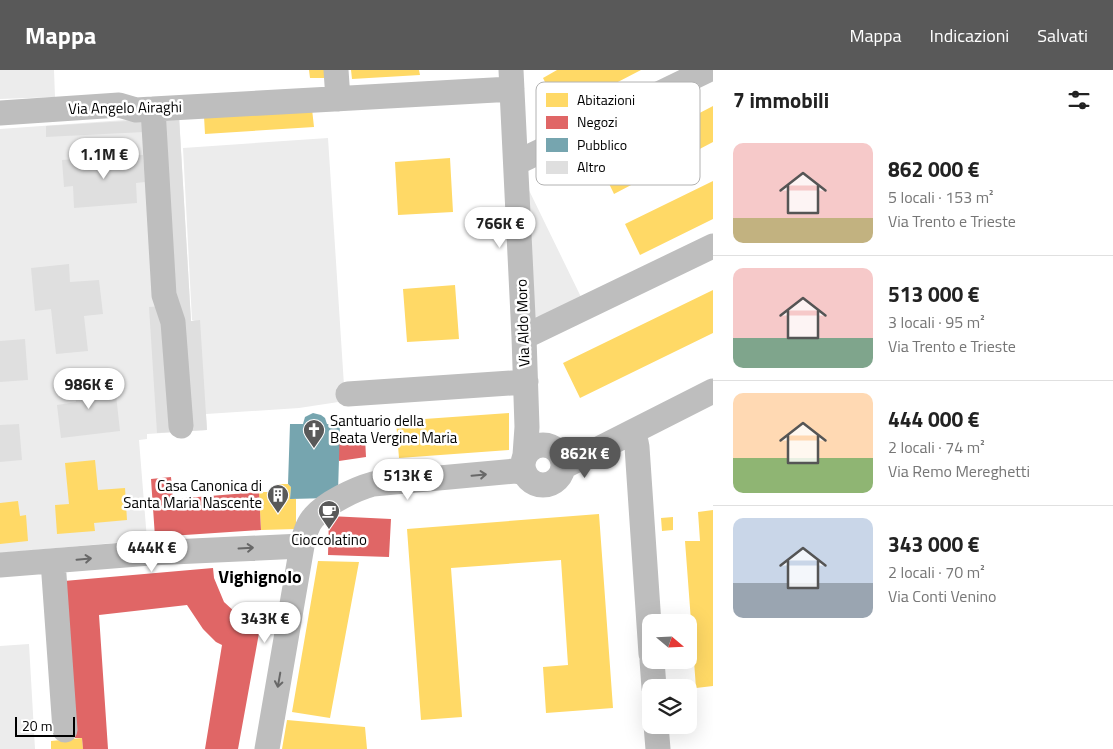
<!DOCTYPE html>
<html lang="it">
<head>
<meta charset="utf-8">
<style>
	body { margin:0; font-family:"Titillium Web",sans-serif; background:#f6f6f6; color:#222; height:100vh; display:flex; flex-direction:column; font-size:19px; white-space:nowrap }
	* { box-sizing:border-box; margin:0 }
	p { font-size:16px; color:#767676 }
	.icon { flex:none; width:28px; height:28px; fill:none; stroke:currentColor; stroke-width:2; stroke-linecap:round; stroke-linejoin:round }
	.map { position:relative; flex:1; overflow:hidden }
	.side { display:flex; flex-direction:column; background:#fff; width:400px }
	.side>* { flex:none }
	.needle { width:32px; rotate:109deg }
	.buttons { position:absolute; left:642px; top:544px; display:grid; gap:10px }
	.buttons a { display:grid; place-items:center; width:55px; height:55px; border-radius:10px; background:#fff; box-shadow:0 5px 20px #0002; font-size:25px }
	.scale { position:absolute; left:15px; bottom:12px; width:60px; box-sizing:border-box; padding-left:5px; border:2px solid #000; border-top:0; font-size:14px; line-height:18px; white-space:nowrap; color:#000; -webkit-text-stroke:4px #fff; paint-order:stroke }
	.price { position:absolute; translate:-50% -42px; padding:0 11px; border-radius:18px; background:#fff; color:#222; font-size:16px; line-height:32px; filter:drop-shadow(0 1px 2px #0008) }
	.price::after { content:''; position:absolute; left:50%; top:30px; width:15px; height:11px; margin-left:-8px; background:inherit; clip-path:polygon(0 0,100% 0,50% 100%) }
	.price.active { background:#595959; color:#fff }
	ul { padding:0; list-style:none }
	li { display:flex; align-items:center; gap:15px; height:125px; padding:0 20px }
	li+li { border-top:1px solid #e0e0e0 }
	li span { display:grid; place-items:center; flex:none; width:140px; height:100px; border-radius:10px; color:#555 }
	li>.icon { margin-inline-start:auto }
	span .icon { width:60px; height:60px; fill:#fffc; stroke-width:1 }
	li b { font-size:21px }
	h2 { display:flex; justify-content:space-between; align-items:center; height:60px; padding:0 20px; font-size:21px }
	header { display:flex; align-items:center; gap:30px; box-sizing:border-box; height:70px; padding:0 25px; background:#595959; color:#fff }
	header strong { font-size:24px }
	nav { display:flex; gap:28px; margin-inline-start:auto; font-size:18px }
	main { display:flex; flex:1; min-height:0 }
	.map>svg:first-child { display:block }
</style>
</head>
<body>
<header>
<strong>Mappa</strong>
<nav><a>Mappa</a><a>Indicazioni</a><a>Salvati</a></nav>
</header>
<main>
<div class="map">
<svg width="713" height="679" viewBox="0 0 713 679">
	<rect width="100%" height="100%" fill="#fff"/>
	<path fill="#ececec" d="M0 0H54L55 27 0 29Z
		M179 46 191 251H195L192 250 183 78 328 68 345 331 299 338 206 344 207 360 147 364V369L139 370 147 470 0 483V59Z
		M524 110 581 227 545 245 535 247Z
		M29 574 35 679H0V576Z"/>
	<path fill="#ffd966" d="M309 0H327L328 8H310Z
		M351 0H419L420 5 352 9Z
		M557 0H641L560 42 543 8Z
		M713 36V72L614 124 600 95Z
		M312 39 314 57 205 64 204 46Z
		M450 88 453 142 398 145 395 92Z
		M713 111V149L640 185 625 154Z
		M455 215 459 269 407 272 403 219Z
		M713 220V263L580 328 563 293Z
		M509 343V380L399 388 396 351Z
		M95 390 98 420 125 418 127 450 94 453 95 461 57 464 55 435 69 434 65 393Z
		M277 414H288L291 417 290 429H296V459L261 460 259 422H277Z
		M18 431 20 446 26 445 28 471 0 474V433Z
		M713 440V616L696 618 685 471H700L698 442Z
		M599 444 613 638 546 643 543 597 568 595 561 490 451 498 462 647 421 650 407 459Z
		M673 447V460L662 461 661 448Z
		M318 491 359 492 330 648 292 642Z
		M287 650 365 657 367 679H282Z
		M82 668 83 679H51V671Z"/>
	<path fill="#e06666" d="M365 367 366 387 339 391V368Z
		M171 407 173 429 259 422 261 460 155 467 151 409Z
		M329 446 391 449 389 487 328 485Z
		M213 498 214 508 224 532 235 542 261 552 238 679H205L222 575 216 572 203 559 187 535 99 545 108 679H83L82 668H75L64 511Z"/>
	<path fill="#76a5af" d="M313 343 321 345 325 348 327 354 340 355 338 422 330 428 290 429 291 417 288 414 290 354H303L305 347Z"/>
	<path fill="#dfdfdf" d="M179 46 191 251 200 250 207 360 189 361 181 253 179 230H175L161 47Z
		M144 50V62L46 67V56Z
		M143 85 145 112 136 113 137 133 74 138 73 116 64 117 62 90Z
		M69 194 70 212 99 210 103 244 84 246 88 281 56 284 51 239 35 241 31 198Z
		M164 236 173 362 157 363 149 237Z
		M25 269 28 310 0 312V271Z
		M98 305 100 318 115 316 120 361 61 368 57 335 76 332 73 308Z
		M19 354 22 390 0 392V355Z"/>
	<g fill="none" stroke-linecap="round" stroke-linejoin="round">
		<path stroke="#bebebe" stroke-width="25" d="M336 0 338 29
			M511 0 524 267 527 357 525 385
			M153 39 164 225 173 252 181 356
			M0 43 119 35 136 40 153 39 512 19
			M516 93 708 0
			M524 267 713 176
			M348 324 526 312
			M634 362 637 377 651 584
			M523 395a20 20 0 1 1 40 0a20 20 0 1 1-40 0Z
			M563 397 713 321
			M53 491 65 660
			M0 495 150 483 302 476
			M652 590 654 618
			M656 655 658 679
			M267 679 302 476C304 466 307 454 314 447 326 433 355 419 373 414L515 401 525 403"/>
	</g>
	<defs><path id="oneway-shaft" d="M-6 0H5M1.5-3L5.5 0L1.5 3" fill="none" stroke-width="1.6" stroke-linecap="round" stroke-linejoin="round" transform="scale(1.25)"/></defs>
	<g stroke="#686868">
		<use href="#oneway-shaft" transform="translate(479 405) rotate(-5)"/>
		<use href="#oneway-shaft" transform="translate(246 478) rotate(-3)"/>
		<use href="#oneway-shaft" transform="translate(84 489) rotate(-5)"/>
		<use href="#oneway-shaft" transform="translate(279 610) rotate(100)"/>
	</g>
	<defs>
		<g id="church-pin" transform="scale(1.125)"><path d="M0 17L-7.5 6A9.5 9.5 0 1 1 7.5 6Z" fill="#595959" stroke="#fff"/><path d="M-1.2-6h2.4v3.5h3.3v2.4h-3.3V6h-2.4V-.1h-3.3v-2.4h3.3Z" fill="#fff"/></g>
		<g id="building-pin" transform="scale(1.125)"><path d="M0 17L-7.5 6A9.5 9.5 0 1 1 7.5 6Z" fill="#595959" stroke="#fff"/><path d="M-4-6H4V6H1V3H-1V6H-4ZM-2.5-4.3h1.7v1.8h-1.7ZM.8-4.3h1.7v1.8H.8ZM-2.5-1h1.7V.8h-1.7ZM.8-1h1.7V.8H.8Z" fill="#fff"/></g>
		<g id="cafe-pin" transform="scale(1.125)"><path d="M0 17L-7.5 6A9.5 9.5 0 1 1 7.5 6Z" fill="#595959" stroke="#fff"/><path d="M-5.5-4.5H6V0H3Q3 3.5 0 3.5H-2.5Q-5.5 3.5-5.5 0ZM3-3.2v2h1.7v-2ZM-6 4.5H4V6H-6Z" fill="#fff"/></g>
	</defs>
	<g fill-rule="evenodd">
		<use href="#church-pin" x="314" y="360"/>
		<use href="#building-pin" x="278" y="425"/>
		<use href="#cafe-pin" x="329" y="441"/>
	</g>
	<g text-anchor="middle" stroke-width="5" stroke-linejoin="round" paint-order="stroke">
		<g font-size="15" fill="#000" stroke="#fff">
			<text transform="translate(125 38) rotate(-1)" y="5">Via Angelo Airaghi</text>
			<text transform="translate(523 253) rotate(-92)" y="5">Via Aldo Moro</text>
		</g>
		<g font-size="15" fill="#000" stroke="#fff" text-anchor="start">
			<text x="330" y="356">Santuario della<tspan x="330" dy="17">Beata Vergine Maria</tspan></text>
			<text x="262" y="421" text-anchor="end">Casa Canonica di<tspan x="262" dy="17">Santa Maria Nascente</tspan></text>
			<text x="329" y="475" text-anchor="middle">Cioccolatino</text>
		</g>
		<g font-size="18" font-weight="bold" fill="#000" stroke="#fff">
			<text x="260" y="513">Vighignolo</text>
		</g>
	</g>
	<rect x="536" y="12" width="164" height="103" rx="8" fill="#fff" stroke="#b2b2b2" stroke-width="1"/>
	<rect x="546" y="23" width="22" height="14" fill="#ffd966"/>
	<rect x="546" y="46" width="22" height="13" fill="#e06666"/>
	<rect x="546" y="68" width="22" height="14" fill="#76a5af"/>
	<rect x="546" y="91" width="22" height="13" fill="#dfdfdf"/>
	<g font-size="14" fill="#000">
		<text x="577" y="35">Abitazioni</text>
		<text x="577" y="57">Negozi</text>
		<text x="577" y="80">Pubblico</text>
		<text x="577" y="102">Altro</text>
	</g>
</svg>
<div class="buttons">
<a><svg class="needle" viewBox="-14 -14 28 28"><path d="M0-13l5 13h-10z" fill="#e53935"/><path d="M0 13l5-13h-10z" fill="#767676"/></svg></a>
<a><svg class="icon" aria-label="layers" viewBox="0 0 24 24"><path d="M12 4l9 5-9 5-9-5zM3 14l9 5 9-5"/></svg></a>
</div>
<div class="scale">20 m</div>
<b class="price" style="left:104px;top:110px">1.1M €</b>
<b class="price" style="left:500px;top:179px">766K €</b>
<b class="price" style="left:89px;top:340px">986K €</b>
<b class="price active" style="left:585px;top:409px">862K €</b>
<b class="price" style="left:408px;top:431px">513K €</b>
<b class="price" style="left:152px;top:503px">444K €</b>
<b class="price" style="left:265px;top:574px">343K €</b>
</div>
<section class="side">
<h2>7 immobili<svg class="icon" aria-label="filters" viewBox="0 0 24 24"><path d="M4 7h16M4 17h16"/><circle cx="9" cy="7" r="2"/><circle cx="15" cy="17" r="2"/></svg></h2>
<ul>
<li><span style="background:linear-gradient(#f6c9c9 75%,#c2b280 0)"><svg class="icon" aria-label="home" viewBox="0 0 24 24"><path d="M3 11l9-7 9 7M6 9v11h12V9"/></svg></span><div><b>862 000 €</b><p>5 locali · 153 m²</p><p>Via Trento e Trieste</p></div></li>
<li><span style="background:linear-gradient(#f6c9c9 70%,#7fa58c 0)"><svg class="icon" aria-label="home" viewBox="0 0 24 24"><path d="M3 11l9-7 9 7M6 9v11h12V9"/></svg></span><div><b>513 000 €</b><p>3 locali · 95 m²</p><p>Via Trento e Trieste</p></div></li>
<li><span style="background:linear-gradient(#ffd9b3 65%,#8fb573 0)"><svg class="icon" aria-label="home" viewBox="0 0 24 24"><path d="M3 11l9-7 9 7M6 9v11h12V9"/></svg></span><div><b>444 000 €</b><p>2 locali · 74 m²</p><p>Via Remo Mereghetti</p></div></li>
<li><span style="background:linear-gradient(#c9d6e8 65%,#9aa5b1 0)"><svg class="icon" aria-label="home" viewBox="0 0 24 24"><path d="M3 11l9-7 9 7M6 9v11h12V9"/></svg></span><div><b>343 000 €</b><p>2 locali · 70 m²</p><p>Via Conti Venino</p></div></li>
</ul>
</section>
</main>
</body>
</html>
